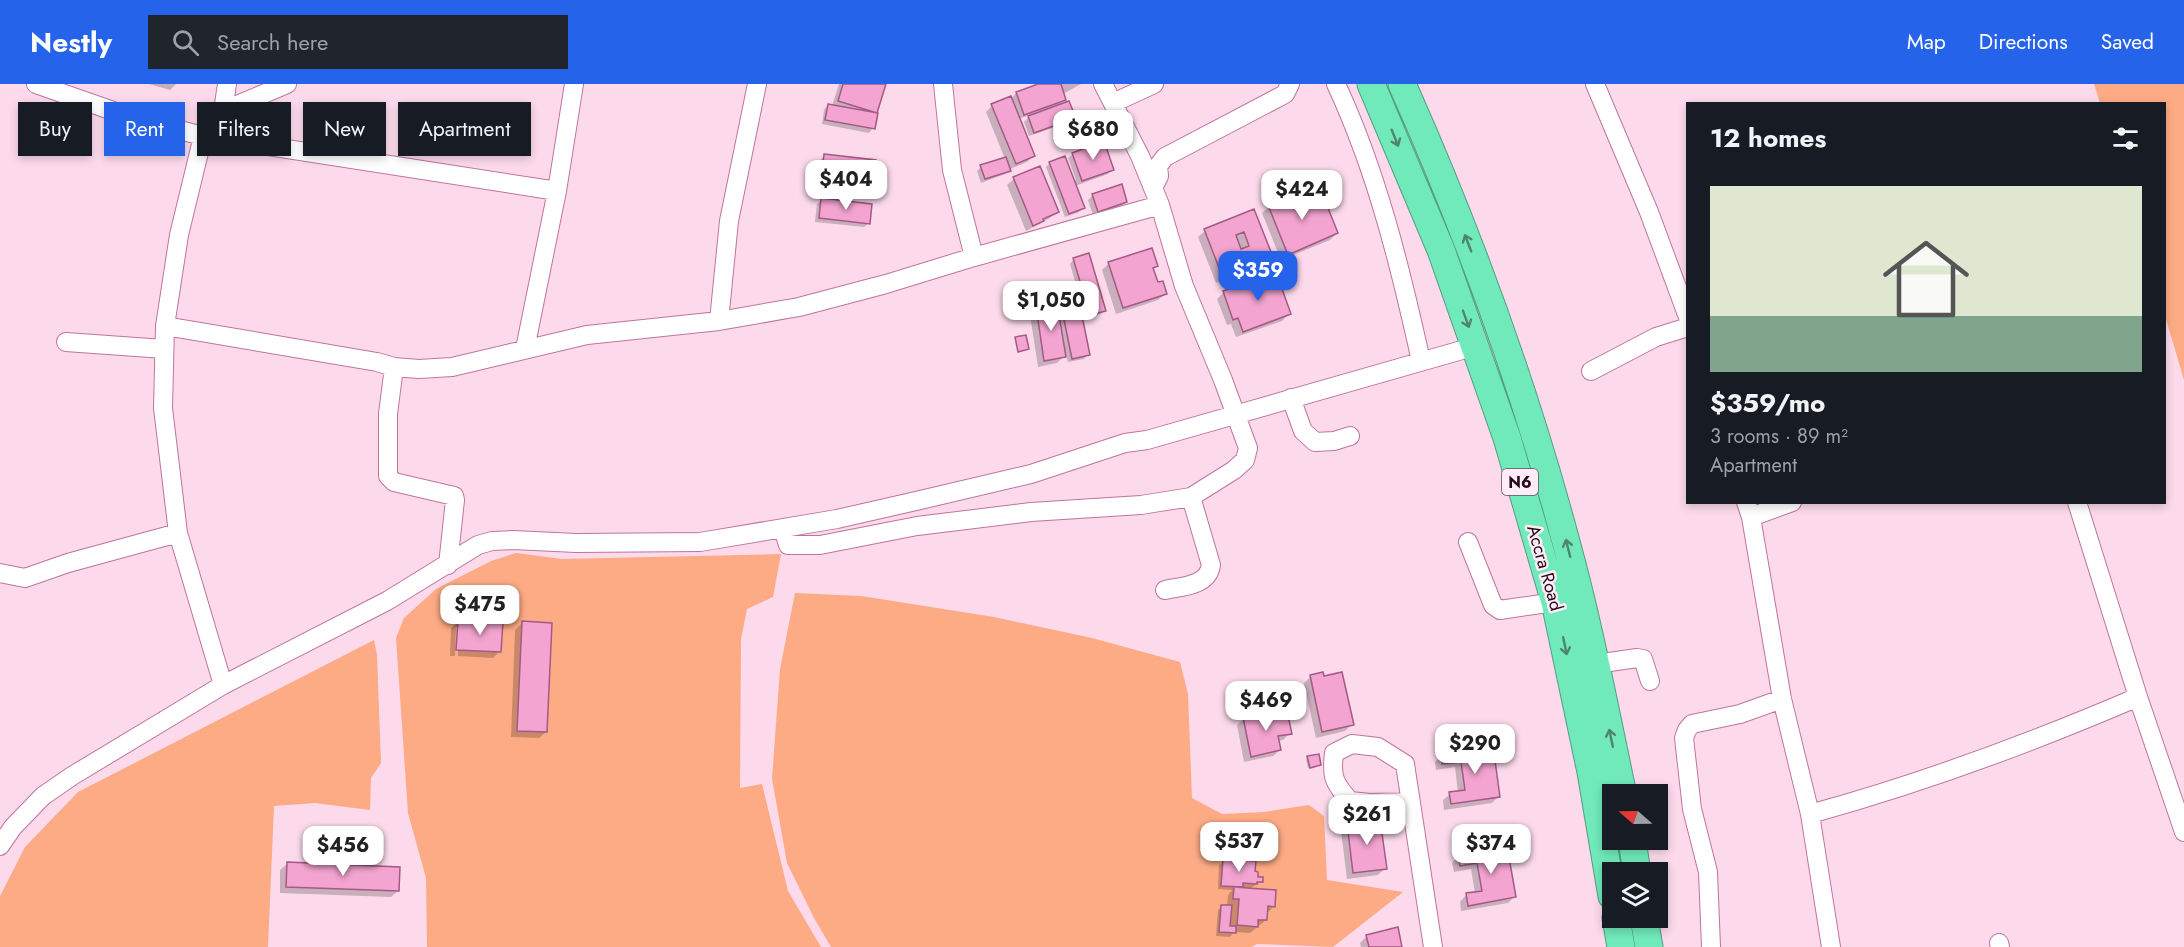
<!DOCTYPE html>
<html lang="en">
<head>
<meta charset="utf-8">
<style>
	body { margin:0; font-family:Jost,sans-serif; background:#20242c; color:#f1f3f6; height:100vh; display:flex; flex-direction:column; font-size:22px; white-space:nowrap }
	* { box-sizing:border-box; margin:0 }
	p { font-size:20px; color:#9ea1a6 }
	.icon { flex:none; width:33px; height:33px; fill:none; stroke:currentColor; stroke-width:2; stroke-linecap:round; stroke-linejoin:round }
	.map { position:relative; flex:1; overflow:hidden }
	.drawer { position:absolute; left:1686px; top:18px; width:480px; height:402px; display:flex; flex-direction:column; background:#171b24; border-radius:0px; box-shadow:0 3px 9px #0003 }
	.drawer>* { flex:none }
	.banner { position:absolute; left:18px; top:18px; width:570px; height:54px; display:flex; gap:12px }
	.needle { width:39px; rotate:290deg }
	.buttons { position:absolute; left:1602px; top:700px; display:grid; gap:12px }
	.buttons a { display:grid; place-items:center; width:66px; height:66px; border-radius:0px; background:#171b24; box-shadow:0 3px 9px #0003; font-size:30px }
	.price { position:absolute; translate:-50% -51px; padding:0 14px; border-radius:12px; background:#fff; color:#222; font-size:20px; line-height:39px; filter:drop-shadow(0 2px 3px #0008) }
	.price::after { content:''; position:absolute; left:50%; top:36px; width:18px; height:14px; margin-left:-9px; background:inherit; clip-path:polygon(0 0,100% 0,50% 100%) }
	.price.active { background:#2563eb; color:#fff }
	ul { padding:0; list-style:none }
	li { display:grid; align-content:center; gap:12px; height:318px; padding:0 24px }
	li+li { border-top:2px solid #363941 }
	li span { display:grid; place-items:center; height:186px; border-radius:0px; color:#555 }
	li>.icon { margin-inline-start:auto }
	span .icon { width:108px; height:108px; fill:#fffc; stroke-width:1 }
	li b { font-size:26px }
	h2 { display:flex; justify-content:space-between; align-items:center; height:72px; padding:0 24px; font-size:26px }
	.chip { padding:0 21px; border-radius:0px; background:#171b24; box-shadow:0 3px 9px #0003; font-size:21px; line-height:54px }
	.chip.active { background:#2563eb; color:#fff }
	header { display:flex; align-items:center; gap:36px; box-sizing:border-box; height:84px; padding:0 30px; background:#2563eb; color:#fff }
	header strong { font-size:28px }
	nav { display:flex; gap:33px; margin-inline-start:auto; font-size:21px }
	.search { width:420px; height:54px; background:#20242c; display:flex; align-items:center; gap:15px; box-sizing:border-box; padding:0 21px; border-radius:0px; color:#9ea1a6; font-size:22px }
	.map>svg:first-child { display:block }
</style>
</head>
<body>
<header>
<strong>Nestly</strong>
<div class="search"><svg class="icon" aria-label="search" viewBox="0 0 24 24"><circle cx="10" cy="10" r="6"/><path d="M15 15l6 6"/></svg>Search here</div>
<nav><a>Map</a><a>Directions</a><a>Saved</a></nav>
</header>
<div class="map">
<svg width="2184" height="863" viewBox="0 0 2184 863">
	<rect width="100%" height="100%" fill="#fcdaec"/>
	<path fill="#fdab85" d="M2094 0H2184V296L2165 232 2164 20 2100 19Z
		M516 469 562 475 781 470 773 513 747 525 741 555 740 704 762 700 788 807 821 863H427L426 794 408 729 396 554 404 534 436 505 491 477Z
		M795 509 861 512 994 533 1092 554 1180 578 1188 610 1192 714 1222 730 1264 728 1309 721 1324 732 1327 796 1403 808 1333 863 1257 860 1252 863H831L814 834 787 779 772 695 780 585Z
		M374 556 377 571 381 679 371 694 370 726 315 719 274 722 268 863H0V812L25 763 78 708Z"/>
	<path fill="#0003" d="M149 0H176L170 6Z
		M839 0H884L874 30 873 44 869 49 822 40 824 26 828 21 832 22Z
		M1042 0H1081L1063 10 1065 15 1057 23 1074 33 1070 38 1029 52 1024 38 1032 30 1019 35 1034 71 1027 78 1010 85 1005 90 981 99 977 87 981 83 1005 75 986 28 992 22 1011 15 1016 9Z
		M1073 70 1112 85 1108 90 1075 102 1084 123 1079 128 1065 133 1046 83 1050 79 1074 97 1076 96 1068 74Z
		M825 72 870 109 864 115 814 110 818 78Z
		M1014 95 1057 128 1050 134 1026 147 1007 101Z
		M1093 111 1126 118 1121 122 1093 131 1088 116Z
		M822 116 869 139 864 143 815 138 817 120Z
		M1269 123 1318 125 1337 149 1330 156 1281 176 1262 129Z
		M1253 127 1271 173 1264 180 1216 199 1198 153 1205 147Z
		M1074 175 1104 226 1100 230 1086 235 1070 180Z
		M1109 179 1156 182 1152 186 1157 200 1165 210 1158 216 1116 230 1102 186Z
		M1224 208 1289 230 1282 237 1236 253 1231 240 1227 241 1217 215Z
		M1055 220 1057 233 1063 227 1088 271 1084 275 1068 278 1066 270 1057 279 1038 283 1030 231 1036 224Z
		M458 538 500 567 493 574 458 572 459 543H456L455 572H450L451 544Z
		M522 539 546 648 539 654 511 653 515 546Z
		M1322 590 1352 640 1345 647 1316 654 1304 599 1310 593Z
		M1244 635H1257L1290 649 1283 656 1278 657 1280 666 1273 672 1244 678 1237 641Z
		M1492 664 1498 713 1492 719 1444 726 1443 716 1450 710 1458 709 1455 683 1436 686 1435 678 1442 671Z
		M1308 673 1320 681 1308 684 1306 675Z
		M1348 740 1385 784 1378 791 1347 795 1341 747Z
		M1506 764 1514 813 1508 819 1461 827 1460 818 1466 811 1475 809 1471 785 1454 788 1452 779 1459 772Z
		M1224 777 1254 789 1256 794 1261 798 1249 805 1274 822 1267 829 1266 836 1250 849 1234 848 1230 853 1216 852 1218 826 1222 822H1227L1228 811 1232 806 1218 805 1219 781Z
		M287 780 398 807 391 813 280 809V786Z
		M1367 852 1401 863H1361L1360 859Z"/>
	<path fill="#f3a4d0" stroke="#a35a84" stroke-width="1.5" fill-rule="evenodd" d="M843 0H886L877 29 838 17Z
		M1038 0H1061L1066 16 1024 31 1016 8Z
		M1011 12 1035 72 1016 80 991 20Z
		M1069 17 1076 34 1034 49 1028 32Z
		M828 20 878 29 875 45 825 36Z
		M1104 57 1114 86 1082 97 1072 69Z
		M824 70 876 76 872 109 820 104Z
		M1065 72 1085 124 1069 130 1049 78Z
		M1006 73 1011 87 985 95 980 81Z
		M1040 82 1059 128 1043 135 1044 137 1033 142 1013 93Z
		M1122 100 1127 118 1098 128 1092 110Z
		M1310 103 1318 123 1326 119 1338 149 1288 171 1268 121Z
		M821 114 872 120 870 140 819 134Z
		M1254 125 1273 173 1223 194 1204 145ZM1244 148 1249 162 1241 165 1236 151Z
		M1152 164 1158 182 1153 184 1158 198 1163 197 1167 210 1123 224 1108 178Z
		M1089 169 1106 227 1090 231 1073 174Z
		M1276 188 1291 230 1243 248 1238 234 1233 236 1223 207Z
		M1057 219 1066 273 1044 277 1036 222Z
		M1080 222 1090 271 1072 275 1062 226Z
		M1026 251 1029 265 1018 268 1015 253Z
		M458 536 503 538 501 568 456 566Z
		M522 537 552 539 547 648 517 647Z
		M1323 588 1324 592 1342 588 1354 641 1322 648 1310 591Z
		M1287 627 1292 650 1278 652 1281 666 1251 673 1243 633 1258 630V633Z
		M1493 662 1500 713 1451 720 1449 708 1465 706 1461 678 1442 680 1441 670Z
		M1319 670 1321 681 1310 684 1307 672Z
		M1380 735 1387 785 1353 789 1347 739Z
		M1507 762 1516 813 1468 822 1466 809 1482 807 1477 779 1460 782 1458 771Z
		M1223 775 1256 777 1255 787 1258 788V793H1263V798H1257V800L1243 799V803L1221 802Z
		M287 778 400 783 399 807 286 803Z
		M1234 803 1276 806 1275 823 1268 822 1267 836H1258V843L1237 841 1239 815H1233Z
		M1221 821H1232L1230 842H1236V849L1219 848Z
		M1398 843 1402 863H1369L1366 851Z"/>
	<g fill="none" stroke-linecap="round" stroke-linejoin="round">
		<g stroke="#bf749f" stroke-width="20">
			<path id="minor" d="M36 0 136 35 203 52 557 107
				M943 0 952 86 974 173
				M1336 0C1377 88 1400 182 1421 277
				M1595 0 1649 128 1688 233
				M1113 19 1154 0
				M223 27 287 0
				M1153 104 1159 92 1158 82 1165 73 1285 10 1290 0
				M719 237 729 137 757 0
				M165 242 377 278 394 283 419 285 452 283 587 251 719 237 799 223 886 200 974 173 1160 121
				M66 258 164 265
				M525 265 557 107 574 0
				M394 283 388 330V392L394 398 454 412 455 416 448 481
				M1591 287 1656 253 1688 243
				M1291 314 1303 347 1315 358 1334 357 1350 352
				M1746 418 1751 433 1782 615 1810 730 1831 863
				M2077 418 2138 613 2184 748
				M1751 433 1792 418
				M783 444 788 461H820L917 442 1031 428 1141 421 1191 413 1234 386 1245 376 1248 364 1223 296 1184 202 1160 121 1140 72 1103 0
				M1468 458 1493 521 1500 526 1555 518
				M0 489 25 494 68 479 178 449
				M1165 506C1183 502 1208 502 1211 481L1191 413
				M1596 580 1637 574 1643 575 1650 597
				M223 601 178 449 163 324 165 242 179 151 203 52 223 27 227 0
				M1411 718 1370 719 1350 717C1334 699 1331 693 1334 669L1352 660 1378 663 1405 680 1433 863
				M1810 730C1923 699 2031 659 2138 613
				M0 762 13 743 43 712 72 692 223 601 387 517 478 461 492 457 513 456 576 459 700 458 837 435 916 417 1031 390 1125 359 1147 356 1476 262
				M1999 859 2000 863
				M1711 863 1708 788 1692 725 1684 654 1687 646 1692 640 1740 630 1782 615"/>
		</g>
		<g stroke="#569b82" stroke-width="29">
			<path id="highway" d="M1371 0 1441 166 1507 354 1555 518 1591 688 1612 812
				M1402 0C1468 148 1524 301 1566 458 1589 541 1605 626 1623 711
				M1632 756 1637 789
				M1616 834 1621 863
				M1644 834 1649 863"/>
		</g>
		<use href="#minor" stroke="#fff" stroke-width="18"/>
		<use href="#highway" stroke="#70eaba" stroke-width="27"/>
	</g>
	<defs><path id="oneway-shaft" d="M-6 0H5M1.5-3L5.5 0L1.5 3" fill="none" stroke-width="1.6" stroke-linecap="round" stroke-linejoin="round" transform="scale(1.5)"/></defs>
	<g stroke="#4e8572">
		<use href="#oneway-shaft" transform="translate(1395 54) rotate(68)"/>
		<use href="#oneway-shaft" transform="translate(1468 159) rotate(-111)"/>
		<use href="#oneway-shaft" transform="translate(1466 235) rotate(70)"/>
		<use href="#oneway-shaft" transform="translate(1568 464) rotate(-104)"/>
		<use href="#oneway-shaft" transform="translate(1565 562) rotate(78)"/>
		<use href="#oneway-shaft" transform="translate(1611 654) rotate(-102)"/>
	</g>
	<g text-anchor="middle" stroke-width="5" stroke-linejoin="round" paint-order="stroke">
		<rect fill="#feedf6" stroke="#664d5c" stroke-width="1.5" x="1502" y="385" width="36" height="26" rx="4.5"/>
		<g font-size="16" font-weight="bold" fill="#25091a">
			<text x="1520" y="404">N6</text>
		</g>
		<g font-size="18" fill="#25091a" stroke="#feedf6">
			<text transform="translate(1545 484) rotate(74)" y="6">Accra Road</text>
		</g>
	</g>
</svg>
<div class="buttons">
<a><svg class="needle" viewBox="-14 -14 28 28"><path d="M0-13l5 13h-10z" fill="#e53935"/><path d="M0 13l5-13h-10z" fill="#9ea1a6"/></svg></a>
<a><svg class="icon" aria-label="layers" viewBox="0 0 24 24"><path d="M12 4l9 5-9 5-9-5zM3 14l9 5 9-5"/></svg></a>
</div>
<b class="price" style="left:1093px;top:77px">$680</b>
<b class="price" style="left:846px;top:127px">$404</b>
<b class="price" style="left:1302px;top:137px">$424</b>
<b class="price active" style="left:1258px;top:218px">$359</b>
<b class="price" style="left:1051px;top:248px">$1,050</b>
<b class="price" style="left:480px;top:552px">$475</b>
<b class="price" style="left:1266px;top:648px">$469</b>
<b class="price" style="left:1475px;top:691px">$290</b>
<b class="price" style="left:1367px;top:762px">$261</b>
<b class="price" style="left:1239px;top:789px">$537</b>
<b class="price" style="left:1491px;top:791px">$374</b>
<b class="price" style="left:343px;top:793px">$456</b>
<div class="banner">
<a class="chip">Buy</a>
<a class="chip active">Rent</a>
<a class="chip">Filters</a>
<a class="chip">New</a>
<a class="chip">Apartment</a>
</div>
<section class="drawer">
<h2>12 homes<svg class="icon" aria-label="filters" viewBox="0 0 24 24"><path d="M4 7h16M4 17h16"/><circle cx="9" cy="7" r="2"/><circle cx="15" cy="17" r="2"/></svg></h2>
<ul>
<li><span style="background:linear-gradient(#dfe7d0 70%,#7fa58c 0)"><svg class="icon" aria-label="home" viewBox="0 0 24 24"><path d="M3 11l9-7 9 7M6 9v11h12V9"/></svg></span><div><b>$359/mo</b><p>3 rooms · 89 m²</p><p>Apartment</p></div></li>
</ul>
</section>
</div>
</body>
</html>
